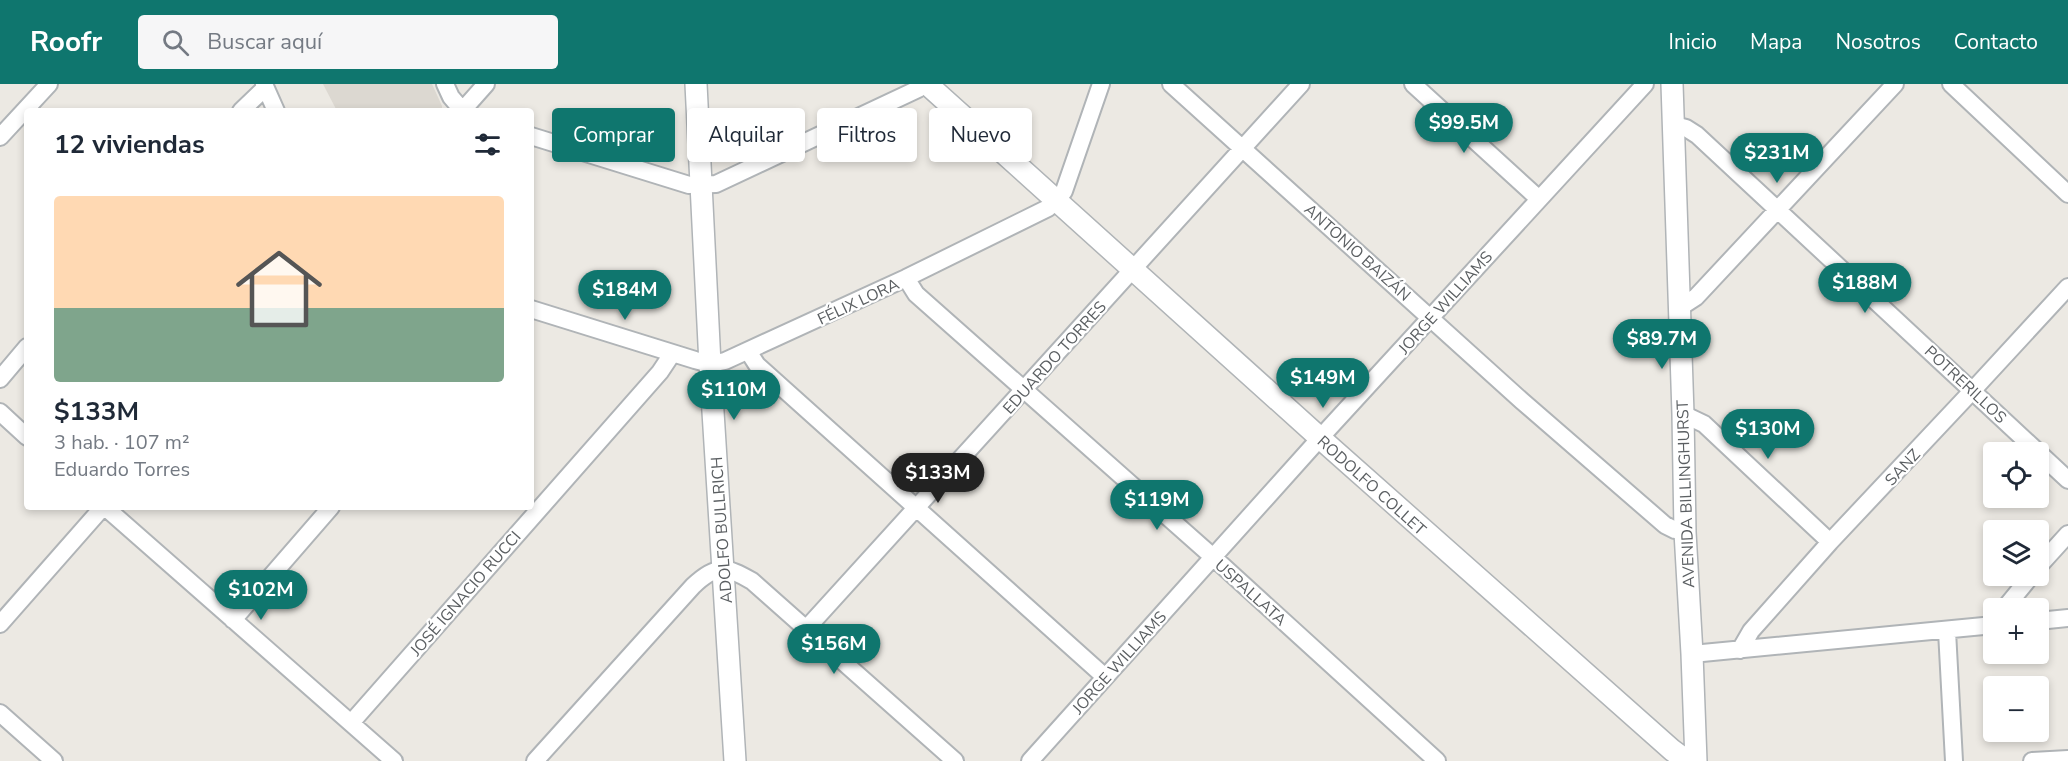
<!DOCTYPE html>
<html lang="es">
<head>
<meta charset="utf-8">
<style>
	body { margin:0; font-family:"Nunito Sans",sans-serif; background:#f6f6f7; color:#1f2937; height:100vh; display:flex; flex-direction:column; font-size:22px; white-space:nowrap }
	* { box-sizing:border-box; margin:0 }
	p { font-size:20px; color:#747a83 }
	.icon { flex:none; width:33px; height:33px; fill:none; stroke:currentColor; stroke-width:2; stroke-linecap:round; stroke-linejoin:round }
	.map { position:relative; flex:1; overflow:hidden }
	.drawer { position:absolute; left:24px; top:24px; width:510px; height:402px; display:flex; flex-direction:column; background:#fff; border-radius:6px; box-shadow:0 3px 9px #0003 }
	.drawer>* { flex:none }
	.guide { position:absolute; left:552px; top:24px; width:570px; height:54px; display:flex; gap:12px }
	.buttons { position:absolute; left:1983px; top:358px; display:grid; gap:12px }
	.buttons a { display:grid; place-items:center; width:66px; height:66px; border-radius:6px; background:#fff; box-shadow:0 3px 9px #0003; font-size:30px }
	.price { position:absolute; translate:-50% -51px; padding:0 14px; border-radius:21px; background:#0f766e; color:#fff; font-size:20px; line-height:39px; filter:drop-shadow(0 2px 3px #0008) }
	.price::after { content:''; position:absolute; left:50%; top:36px; width:18px; height:14px; margin-left:-9px; background:inherit; clip-path:polygon(0 0,100% 0,50% 100%) }
	.price.selected { background:#222; color:#fff }
	ul { padding:0; list-style:none }
	li { display:grid; align-content:center; gap:12px; height:318px; padding:0 30px }
	li+li { border-top:2px solid #e0e1e3 }
	li span { display:grid; place-items:center; height:186px; border-radius:6px; color:#555 }
	li>.icon { margin-inline-start:auto }
	span .icon { width:108px; height:108px; fill:#fffc; stroke-width:1 }
	li b { font-size:26px }
	h2 { display:flex; justify-content:space-between; align-items:center; height:72px; padding:0 30px; font-size:26px }
	.tag { padding:0 21px; border-radius:6px; background:#fff; box-shadow:0 3px 9px #0003; font-size:21px; line-height:54px }
	.tag.selected { background:#0f766e; color:#fff }
	header { display:flex; align-items:center; gap:36px; box-sizing:border-box; height:84px; padding:0 30px; background:#0f766e; color:#fff }
	header strong { font-size:28px }
	nav { display:flex; gap:33px; margin-inline-start:auto; font-size:21px }
	.search { width:420px; height:54px; background:#f6f6f7; display:flex; align-items:center; gap:15px; box-sizing:border-box; padding:0 21px; border-radius:6px; color:#747a83; font-size:22px }
	.map>svg:first-child { display:block }
</style>
</head>
<body>
<header>
<strong>Roofr</strong>
<div class="search"><svg class="icon" aria-label="search" viewBox="0 0 24 24"><circle cx="10" cy="10" r="6"/><path d="M15 15l6 6"/></svg>Buscar aquí</div>
<nav><a>Inicio</a><a>Mapa</a><a>Nosotros</a><a>Contacto</a></nav>
</header>
<div class="map">
<svg width="2068" height="677" viewBox="0 0 2068 677">
	<rect width="100%" height="100%" fill="#ece9e3"/>
	<path fill="#dcd8d1" d="M323 0H432L442 22V27H337Z"/>
	<g fill="none" stroke-linecap="round" stroke-linejoin="round">
		<g stroke="#b0b4b7" stroke-width="20">
			<path id="minor" d="M264 0 276 27
				M445 0 451 13 463 27
				M1171 0 1522 317 1665 441 1675 446 1685 448
				M1413 0 1539 115
				M1951 0 2068 110
				M241 27 265 4
				M462 27 486 0
				M1674 41 1686 44 1697 51 2068 396
				M531 52 689 101 716 100 918 5 923 0
				M0 53 49 0
				M906 194 916 210 1213 473 1437 677
				M1679 224 1696 213 1895 0
				M531 225 695 276 710 280 725 277 906 194 1048 124 1057 116 1064 107 1101 0
				M748 267 757 281 1105 593
				M0 295 27 263
				M0 328 27 353
				M1683 330 1704 340 1830 458
				M105 423 394 677
				M2038 483 2068 450
				M2004 525 2031 492
				M233 536 331 423
				M2038 537 2068 534
				M0 540 103 423
				M807 544 1301 0
				M1947 547 1954 677
				M1740 566 1751 547 1830 458 1973 306 2068 203
				M1692 570 1994 541
				M0 629 54 677
				M351 639 660 288 672 270
				M535 677 693 502C716 480 726 482 752 497L955 677
				M1030 677 1320 354 1645 0
				M2032 677 2068 675"/>
		</g>
		<g stroke="#b0b4b7" stroke-width="24">
			<path id="tertiary" d="M696 0 710 280 735 677
				M927 0 1320 354 1672 666 1687 677
				M1672 0 1683 330 1685 448 1692 570 1696 677"/>
		</g>
		<use href="#minor" stroke="#fff" stroke-width="16"/>
		<use href="#tertiary" stroke="#fff" stroke-width="21"/>
	</g>
	<g text-anchor="middle" stroke-width="4.5" stroke-linejoin="round" paint-order="stroke">
		<g font-size="16" fill="#5b5f62" stroke="#fff">
			<text transform="translate(1358 168) rotate(42)" y="6">ANTONIO BAIZÁN</text>
			<text transform="translate(858 217) rotate(-25)" y="6">FÉLIX LORA</text>
			<text transform="translate(1445 218) rotate(-48)" y="6">JORGE WILLIAMS</text>
			<text transform="translate(1054 273) rotate(-48)" y="6">EDUARDO TORRES</text>
			<text transform="translate(1966 300) rotate(43)" y="6">POTRERILLOS</text>
			<text transform="translate(1902 383) rotate(-47)" y="6">SANZ</text>
			<text transform="translate(1372 401) rotate(42)" y="6">RODOLFO COLLET</text>
			<text transform="translate(1685 410) rotate(-92)" y="6">AVENIDA BILLINGHURST</text>
			<text transform="translate(721 446) rotate(-94)" y="6">ADOLFO BULLRICH</text>
			<text transform="translate(1251 508) rotate(42)" y="6">USPALLATA</text>
			<text transform="translate(465 509) rotate(-49)" y="6">JOSÉ IGNACIO RUCCI</text>
			<text transform="translate(1119 578) rotate(-48)" y="6">JORGE WILLIAMS</text>
		</g>
	</g>
</svg>
<div class="buttons">
<a><svg class="icon" aria-label="locate" viewBox="0 0 24 24"><circle cx="12" cy="12" r="6"/><path d="M12 2v4M12 18v4M2 12h4M18 12h4"/></svg></a>
<a><svg class="icon" aria-label="layers" viewBox="0 0 24 24"><path d="M12 4l9 5-9 5-9-5zM3 14l9 5 9-5"/></svg></a>
<a>+</a>
<a>−</a>
</div>
<b class="price" style="left:1464px;top:70px">$99.5M</b>
<b class="price" style="left:1777px;top:100px">$231M</b>
<b class="price" style="left:1865px;top:230px">$188M</b>
<b class="price" style="left:625px;top:237px">$184M</b>
<b class="price" style="left:1662px;top:286px">$89.7M</b>
<b class="price" style="left:1323px;top:325px">$149M</b>
<b class="price" style="left:734px;top:337px">$110M</b>
<b class="price" style="left:1768px;top:376px">$130M</b>
<b class="price selected" style="left:938px;top:420px">$133M</b>
<b class="price" style="left:1157px;top:447px">$119M</b>
<b class="price" style="left:261px;top:537px">$102M</b>
<b class="price" style="left:834px;top:591px">$156M</b>
<div class="guide">
<a class="tag selected">Comprar</a>
<a class="tag">Alquilar</a>
<a class="tag">Filtros</a>
<a class="tag">Nuevo</a>
</div>
<section class="drawer">
<h2>12 viviendas<svg class="icon" aria-label="filters" viewBox="0 0 24 24"><path d="M4 7h16M4 17h16"/><circle cx="9" cy="7" r="2"/><circle cx="15" cy="17" r="2"/></svg></h2>
<ul>
<li><span style="background:linear-gradient(#ffd9b3 60%,#7fa58c 0)"><svg class="icon" aria-label="home" viewBox="0 0 24 24"><path d="M3 11l9-7 9 7M6 9v11h12V9"/></svg></span><div><b>$133M</b><p>3 hab. · 107 m²</p><p>Eduardo Torres</p></div></li>
</ul>
</section>
</div>
</body>
</html>
